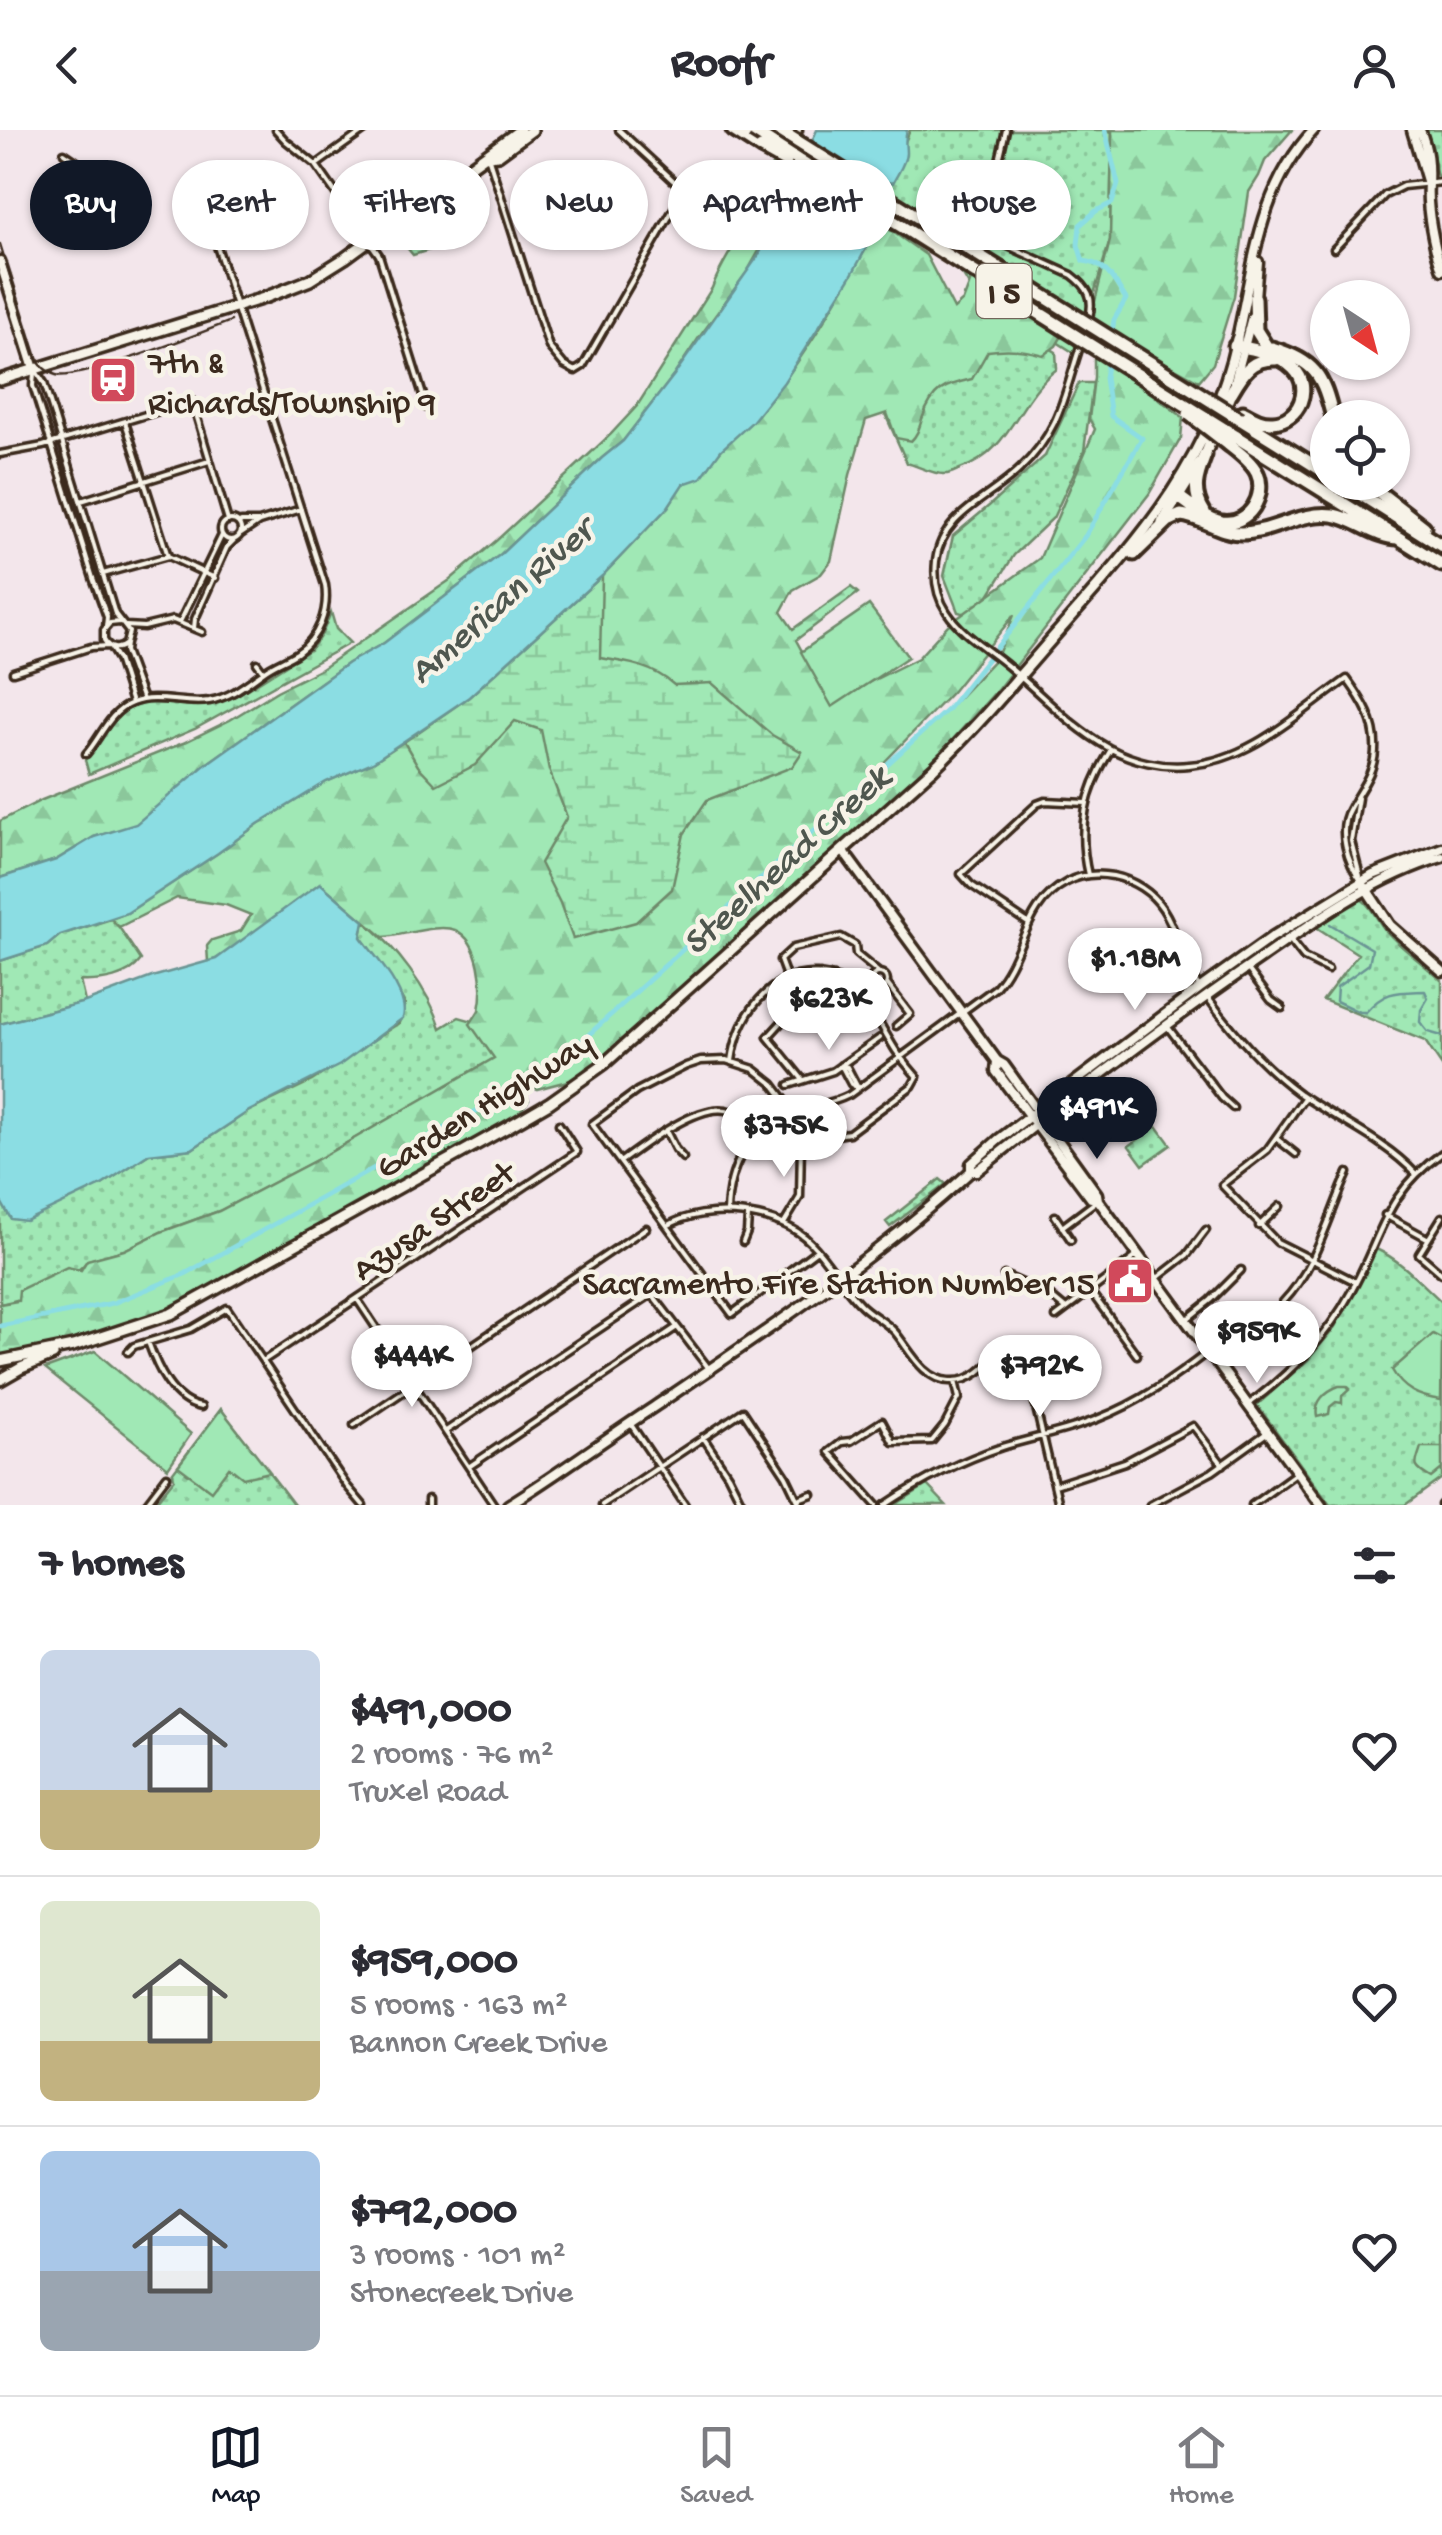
<!DOCTYPE html>
<html lang="en">
<head>
<meta charset="utf-8">
<style>
	body { margin:0; font-family:"Gochi Hand",sans-serif; background:#f7f7f7; color:#2b2b33; height:100vh; display:flex; flex-direction:column; font-size:38px; white-space:nowrap }
	* { box-sizing:border-box; margin:0 }
	p { font-size:32px; color:#7c7c81 }
	.icon { flex:none; width:55px; height:55px; fill:none; stroke:currentColor; stroke-width:2; stroke-linecap:round; stroke-linejoin:round }
	.map { position:relative; height:1375px; overflow:hidden }
	.drawer { display:flex; flex-direction:column; background:#fff; flex:1 }
	.drawer>* { flex:none }
	.banner { position:absolute; left:30px; top:30px; width:1382px; height:90px; display:flex; gap:20px }
	.needle { width:65px; rotate:144deg }
	.fabs { position:absolute; left:1310px; top:150px; display:grid; gap:20px }
	.fabs a { display:grid; place-items:center; width:100px; height:100px; border-radius:50%; background:#fff; box-shadow:0 2px 8px #0004; font-size:50px }
	.price { position:absolute; translate:-50% -85px; padding:0 22px; border-radius:35px; background:#fff; color:#222; font-size:32px; line-height:65px; filter:drop-shadow(0 2px 5px #0008) }
	.price::after { content:''; position:absolute; left:50%; top:60px; width:30px; height:22px; margin-left:-15px; background:inherit; clip-path:polygon(0 0,100% 0,50% 100%) }
	.price.on { background:#111827; color:#fff }
	ul { padding:0; list-style:none }
	li { display:flex; align-items:center; gap:30px; height:250px; padding:0 40px }
	li+li { border-top:2px solid #e1e1e2 }
	li span { display:grid; place-items:center; flex:none; width:280px; height:200px; border-radius:15px; color:#555 }
	li>.icon { margin-inline-start:auto }
	span .icon { width:120px; height:120px; fill:#fffc; stroke-width:1 }
	li b { font-size:42px }
	h2 { display:flex; justify-content:space-between; align-items:center; height:120px; padding:0 40px; font-size:42px }
	.tag { padding:0 35px; border-radius:45px; background:#fff; box-shadow:0 2px 8px #0004; font-size:35px; line-height:90px }
	.tag.on { background:#111827; color:#fff }
	header { display:flex; justify-content:space-between; align-items:center; height:130px; padding:0 40px; background:#fff; font-size:45px; font-weight:700 }
	.menu { display:flex; justify-content:space-around; align-items:center; height:140px; border-top:2px solid #e1e1e2; background:#fff; font-size:28px; color:#7c7c81 }
	.menu a { display:grid; justify-items:center; gap:5px }
	.menu .on { color:#111827 }
	.map>svg:first-child { display:block }
</style>
</head>
<body>
<header><svg class="icon" aria-label="back" viewBox="0 0 24 24"><path d="M15 5l-7 7 7 7"/></svg>Roofr<svg class="icon" aria-label="person" viewBox="0 0 24 24"><circle cx="12" cy="8" r="4"/><path d="M4 21q1-7 8-7t8 7"/></svg></header>
<div class="map">
<svg width="1442" height="1375" viewBox="0 0 1442 1375">
	<defs>
		<pattern id="grass-dots" width="8" height="8" patternUnits="userSpaceOnUse" patternTransform="scale(2.5)"><rect width="8" height="8" fill="#a0e8b5"/><path d="M2 2h.1M6 6h.1" fill="none" stroke="#8bc79b" stroke-width="1.8" stroke-linecap="round"/></pattern>
		<pattern id="forest-firs" width="22" height="20" patternUnits="userSpaceOnUse" patternTransform="scale(2.5)"><rect width="22" height="20" fill="#a0e8b5"/><path d="M5 1l3.5 6h-7zM16 11l3.5 6h-7z" fill="#8bc79b"/></pattern>
		<pattern id="wetland-marsh" width="20" height="14" patternUnits="userSpaceOnUse" patternTransform="scale(2.5)"><rect width="20" height="14" fill="#a0e8b5"/><path d="M1 5h8M5 5V1M11 12h8M15 12V8" fill="none" stroke="#8bc79b"/></pattern>
	</defs>
	<rect width="100%" height="100%" fill="#f3e6eb"/>
	<filter id="ink" filterUnits="userSpaceOnUse"><feTurbulence type="fractalNoise" baseFrequency=".01" numOctaves="2"/><feDisplacementMap in="SourceGraphic" scale="20" xChannelSelector="R" yChannelSelector="G"/><feConvolveMatrix kernelMatrix="1 2 1 2 8 2 1 2 1" color-interpolation-filters="sRGB"/></filter>
	<g filter="url(#ink)">
		<path fill="url(#grass-dots)" stroke="#6e896a" stroke-width="2.5" d="M910 0H1107L1112 2 1110 110 1076 224 970 157 958 137 874 87Z
			M1425 0H1442V46L1438 47 1436 43 1432 16Z
			M470 49 483 93 474 96 460 59 451 64 450 62Z
			M437 91 446 115 413 125 404 114Z
			M964 166 1056 222 1057 239C1017 268 1012 322 960 339 955 341 951 344 945 344 934 345 918 336 907 333L885 284 921 258 955 224Z
			M1079 253H1093L1084 321 1053 388 1014 425 976 486 958 482 944 446 953 406 990 375 1045 326Z
			M331 482 336 499 350 513 195 599 89 644 85 630 114 590 125 580 149 572 193 576 208 574 231 568 259 552 311 519 322 504Z
			M1361 769C1372 776 1377 791 1386 801 1403 820 1424 834 1442 851V936L1425 911 1323 870 1358 824 1316 797Z
			M111 789 119 797 141 830C128 848 102 852 80 851L85 872 0 894V831L47 816 60 805Z
			M364 791C395 816 429 860 441 898L459 887 473 891 471 895 495 928 322 1027 219 1081 161 1102 124 1120 88 1130C74 1150 24 1170 0 1174V1070L11 1088 102 1055 149 1024 192 1019 249 981 312 951 399 893 405 874 390 847 361 807Z
			M1157 996 1171 1015 1143 1035 1129 1016Z
			M940 1049 946 1054 890 1097 886 1092Z
			M1376 1119C1401 1130 1421 1153 1442 1172V1348L1405 1375H1330L1257 1275 1308 1230 1333 1200Z
			M221 1279 294 1375H153L174 1349 173 1342Z
			M927 1355 946 1375H895Z"/>
		<path fill="url(#forest-firs)" stroke="#6e896a" stroke-width="2.5" fill-rule="evenodd" d="M1108 0H1292L1265 31 1259 46 1249 62 1234 166 1213 234 1199 251 1090 192 1110 110 1112 2Z
			M774 31 797 43 795 58 747 142 698 209 674 245 623 311 602 328 501 424 384 513 348 533 205 635 136 695 94 707 56 730 0 748V691L42 670 183 613 230 590 277 561 321 539 450 450 497 410 611 304 637 276 712 158C721 134 736 114 747 92 757 72 765 51 774 31Z
			M880 93 926 125 954 179 963 171 971 150 1062 206 1056 216 1043 225C1024 219 1007 218 988 221L972 249C943 256 933 259 922 289 919 298 918 304 911 311L896 308 887 283 866 290 850 345 831 431 821 444 793 460 781 482 793 499 851 457 858 463 796 510 832 576 870 552 918 528 948 495 1040 428 1095 299 1089 289 1094 247V226L1144 258 1183 287 1181 308 1149 364 998 559 935 629 620 914 575 949 537 959 525 946 522 954 529 970 506 998 145 1193 52 1221 0 1228V1174L18 1171 19 1160 67 1137 81 1140 87 1130 124 1120 161 1102 219 1081 322 1027 494 928 470 894C471 893 478 882 479 880 484 858 481 811 455 800 438 793 403 806 383 807L320 753 238 814 216 829 208 832 207 816 212 810 241 801 251 785 226 775 177 768 119 797 111 789 127 783 218 723 258 694 326 652 373 632 414 605 515 527 602 446 668 377 683 353C710 345 705 338 722 319 732 308 745 299 755 288 805 229 843 160 880 93ZM1014 485 997 527 948 579 841 677 952 562Z"/>
		<path fill="url(#wetland-marsh)" stroke="#6e896a" stroke-width="2.5" d="M602 446 600 528C627 532 653 536 674 555L712 553 772 605 802 622 792 637 707 670 684 704 672 759 636 792 573 809 560 773 540 733 567 687 549 640 541 600 515 591 475 635 436 655 418 636 404 612 469 567Z"/>
		<path fill="#a0e8b5" stroke="#6e896a" stroke-width="2.5" d="M869 475 908 527 832 577 801 522Z
			M1433 1204 1442 1209 1441 1270C1419 1267 1403 1260 1392 1240Z
			M95 1221 191 1304 168 1338 45 1239Z
			M1339 1256H1347L1350 1259 1342 1266V1273L1336 1272 1330 1277 1329 1284 1317 1287C1314 1272 1325 1261 1339 1256Z
			M221 1279 270 1342 243 1348 229 1337 211 1361 178 1336Z
			M1421 1317H1442V1339L1431 1348C1410 1336 1416 1335 1421 1317Z"/>
		<path fill="#8bdde3" stroke="#6b9594" stroke-width="2.5" d="M817 0H907C904 10 906 15 906 23 906 33 897 44 893 53L886 52 880 93 850 148 784 252 752 292 721 320 701 348 683 354 668 377 602 446 469 567 373 632 326 652 258 694 218 723 127 783 60 805 47 816 0 831V748L56 730 94 707 136 694 205 635 348 533 384 513 501 424 602 328 623 311 674 245 758 126 795 58 797 43Z
			M320 753 364 791 361 807C375 827 410 863 403 888L340 935 249 981 192 1019 149 1024 102 1055 26 1091 11 1089 0 1070V894L85 872 152 847 216 829Z"/>
		<g fill="none" stroke-linecap="round" stroke-linejoin="round">
			<path stroke="#6b9594" stroke-width="2.5" d="M1330 794 1372 819 1369 834 1337 857 1336 871 1359 882H1366C1385 860 1398 862 1425 861L1428 868 1421 880 1420 892 1428 902 1442 906"/>
			<path stroke="#8bdde3" stroke-width="5" d="M0 1196 113 1173 185 1144 510 962 563 928 948 579 1086 405 1142 308 1111 286 1105 248 1114 190 1126 169C1114 150 1106 133 1083 131L1078 115 1080 95 1096 81 1112 73 1118 54 1105 0"/>
			<g stroke="#3b2a1e" stroke-width="11">
				<path id="street" d="M276 0 286 11 316 35 379 125 427 278
					M1006 0 989 75 986 88 988 97 999 112 1072 145C1089 158 1094 168 1089 188
					M64 23C89 39 112 59 122 89
					M791 24 799 0
					M488 26 549 217 564 235 575 241 583 236 681 66 677 54 619 0
					M316 35 365 0
					M1334 119 1385 65 1403 56 1442 52
					M1087 197C1065 252 1066 296 1020 339 990 369 942 383 936 431 934 449 937 467 947 482 962 505 988 519 1009 537 1041 564 1072 598 1109 618 1133 631 1162 638 1189 635 1251 630 1298 583 1347 549 1363 571 1377 593 1375 621 1374 644 1360 659 1350 678 1337 700 1347 733 1362 752
					M35 240 44 253 115 484 129 502 126 514C118 521 109 519 104 510V500L110 493 120 492
					M34 243 33 256 93 448 107 487 106 497
					M125 292 168 426
					M0 324 43 316 192 271 228 391
					M81 371 209 331
					M221 400a10 10 0 1 1 20 0a10 10 0 1 1-20 0Z
					M241 392H259L241 404
					M259 392 301 379
					M103 444 168 426 215 448
					M180 492 222 405
					M126 496 144 497 173 490 202 502
					M194 498 195 489 227 417 234 410
					M126 514 125 521 143 570
					M111 518 118 529 132 573
					M257 533 263 541
					M13 542 91 517 109 516
					M86 624C101 607 109 582 132 573 156 563 183 575 209 571 231 567 245 555 263 542 273 534 286 530 297 523 319 508 329 481 325 455L201 66
					M1358 668 1351 711 1360 746
					M1088 745C1077 697 1085 662 1110 621
					M1028 793 971 755 961 744 1037 674 1045 671 1086 673
					M1289 809 1304 828 1328 840
					M1247 838 1271 870 1282 878
					M871 851a8 8 0 1 1 16 0a8 8 0 1 1-16 0Z
					M820 844V856L813 864C814 871 818 874 825 873L830 867V861L826 857 829 847
					M787 849 780 830 793 818 841 807 855 815 856 824 878 842
					M887 854 910 884 896 896
					M1208 868C1235 904 1263 937 1300 964 1339 991 1383 1009 1416 1044
					M1167 896 1222 968 1233 978
					M732 931C738 887 768 842 817 844 830 845 843 849 853 858 870 874 881 896 893 916 899 927 909 937 917 947L912 956 849 1003 801 1011 785 970 773 954 754 939 726 930 701 931 686 936 637 961 592 994 732 1184 817 1120
					M841 935 847 937 858 958
					M841 935 851 954 858 958
					M803 950 768 907 790 883 815 870
					M789 955 833 941 880 908
					M1304 968 1267 1020 1222 1055 1277 1112 1356 1152
					M666 1001 675 1019 683 1028
					M1277 1009 1296 1024
					M620 1032C643 1015 697 974 726 980 739 983 748 994 758 1003
					M727 1083C728 1040 746 1000 789 984 809 976 830 975 849 965L995 858C1026 823 1022 776 1067 752 1081 744 1097 743 1113 746 1133 750 1152 762 1163 779 1179 803 1181 833 1199 856
					M1385 1085 1427 1108
					M1055 1086 1071 1110
					M1442 1087 1419 1124 1442 1144
					M785 1092 800 1067 801 1011
					M667 1096C706 1073 779 1080 811 1113 829 1131 841 1155 859 1173 870 1185 884 1190 895 1202 910 1220 923 1250 950 1251 975 1253 991 1231 1006 1215H1014L1026 1235 1059 1375
					M1259 1096 1280 1076
					M1062 1097 1098 1070
					M743 1112 747 1102 748 1086
					M1004 1145 1048 1164 1066 1179
					M1156 1149 1187 1125 1206 1100
					M1090 1161 1137 1225
					M357 1169 494 1375
					M1283 1172C1316 1138 1329 1085 1348 1043
					M1056 1187 1138 1125
					M1186 1190 1211 1170 1241 1140
					M148 1212C157 1237 172 1272 201 1277
					M128 1222 134 1216 191 1199 227 1178 347 1356 363 1375
					M263 1231 577 1022 559 994
					M1216 1232 1259 1197
					M1031 1254 1061 1245 1094 1231
					M1248 1275C1290 1243 1326 1209 1351 1162 1384 1103 1382 1067 1442 1023
					M630 1293 685 1375
					M354 1295 646 1098
					M446 1301 652 1164 710 1240
					M703 1307 728 1345 743 1375
					M470 1336 677 1197
					M1055 1355 1125 1332 1193 1296 1223 1335
					M428 1369V1375
					M798 1369 812 1364
					M145 1375 167 1346
					M602 1375 743 1281 786 1346 800 1375
					M876 1375 829 1322 842 1312 851 1311 882 1291 893 1312 932 1311 945 1295 959 1268 955 1251
					M885 1375C921 1351 960 1331 1002 1317 1034 1307 1066 1302 1097 1289 1139 1273 1174 1248 1209 1221
					M1150 1375 1212 1342 1268 1302
					M1252 1375 1296 1343
					M1441 1375 1442 1374"/>
			</g>
			<g stroke="#3b2a1e" stroke-width="15">
				<path id="secondary" d="M1412 0 1428 54
					M1420 0C1428 19 1429 35 1428 54 1426 78 1434 118 1442 140
					M0 131 34 239
					M1255 168 1258 132
					M1237 209C1254 134 1259 58 1314 0
					M1235 251 1252 187
					M843 721 997 931 1004 935 1097 1064 1098 1070
					M1365 757 1390 795 1442 841
					M997 931 996 941 1091 1068 1098 1070 1321 1375
					M971 1041H977C1070 967 1165 894 1263 827 1319 788 1376 747 1442 727
					M508 1375C558 1344 605 1309 654 1277 761 1205 876 1128 971 1041V1034L998 1010 1200 858 1272 807 1373 745 1442 718"/>
			</g>
			<g stroke="#3b2a1e" stroke-width="16">
				<path id="primary" d="M488 26 498 25 532 0
					M0 250 264 168 310 150 345 128 520 0
					M1162 393 1205 325 1231 263
					M0 1231 73 1216 171 1184 506 998 549 973 604 934 933 639C977 597 1016 550 1056 504 1139 410 1209 336 1237 209
					M0 1250 21 1238 53 1225"/>
			</g>
			<g stroke="#3b2a1e" stroke-width="19">
				<path id="highway" d="M733 0 761 18
					M1255 168 1256 200 1266 216
					M1235 216C1255 219 1280 224 1294 239 1313 258 1299 291 1273 292 1261 293 1252 287 1243 282
					M1272 218C1315 231 1323 245 1333 288
					M1231 263C1243 243 1251 228 1276 229
					M1240 289 1328 344
					M1235 306 1442 435
					M1341 352 1442 416
					M1366 352 1424 397
					M1173 363C1187 372 1205 389 1222 392 1249 396 1267 365 1257 343 1251 331 1238 322 1228 314
					M1204 382C1191 361 1197 346 1205 325
					M1134 424 1168 391 1181 385C1202 387 1219 403 1241 403 1272 403 1300 381 1333 385 1357 389 1375 408 1399 408"/>
			</g>
			<use href="#street" stroke="#f7f3e8" stroke-width="4"/>
			<use href="#secondary" stroke="#f7f3e8" stroke-width="8"/>
			<use href="#primary" stroke="#f7f3e8" stroke-width="9"/>
			<use href="#highway" stroke="#f7f3e8" stroke-width="11"/>
			<path stroke="#3b2a1e" stroke-width="2.5" d="M0 114 34 224C39 234 45 242 56 245 79 251 203 202 231 191"/>
			<g stroke="#3b2a1e" stroke-width="19" stroke-linecap="butt">
				<path id="highway-bridge" d="M779 0 1240 289
					M753 1 861 71 1235 306
					M761 18 786 32
					M1189 284 1228 314"/>
			</g>
			<use href="#highway-bridge" stroke="#f7f3e8" stroke-width="11"/>
		</g>
	</g>
	<defs>
		<g id="station-square" transform="scale(2.5)"><rect x="-9" y="-9" width="18" height="18" rx="4" fill="#d1495b" stroke="#f7f3e8"/><path d="M-3-6H3Q5-6 5-4V2Q5 4 3 4L4.5 6H3L1.5 4h-3L-3 6H-4.5L-3 4Q-5 4-5 2V-4Q-5-6-3-6ZM-3.5-4v3h7v-3ZM-3.5 1v1.5H-2V1ZM2 1v1.5H3.5V1Z" fill="#fff"/></g>
		<g id="civic-square" transform="scale(2.5)"><rect x="-9" y="-9" width="18" height="18" rx="4" fill="#d1495b" stroke="#f7f3e8"/><path d="M-.6-6.5H3V-4.5H.6V-3L4-1V1h2V6H-6V1h2V-1L-.6-3ZM-1.2 2.5V6h2.4V2.5Z" fill="#fff"/></g>
	</defs>
	<g fill-rule="evenodd">
		<use href="#station-square" x="113" y="250"/>
		<use href="#civic-square" x="1130" y="1151"/>
	</g>
	<g text-anchor="middle" stroke-width="9" stroke-linejoin="round" paint-order="stroke">
		<rect fill="#f7f3e8" stroke="#73665b" stroke-width="2.5" x="976.5" y="134" width="55" height="54" rx="8"/>
		<g font-size="32" font-weight="bold" fill="#3b2a1e">
			<text x="1004" y="172">I 5</text>
		</g>
		<g font-size="35" fill="#3b2a1e" stroke="#f7f3e8" text-anchor="start">
			<text x="148" y="242">7th &amp;<tspan x="148" dy="40">Richards/Township 9</tspan></text>
			<text x="1095" y="1163" text-anchor="end">Sacramento Fire Station Number 15</text>
		</g>
		<g font-size="35" fill="#3b2a1e" stroke="#f7f3e8">
			<text transform="translate(483 973) rotate(-32)" y="12">Garden Highway</text>
			<text transform="translate(432 1089) rotate(-34)" y="12">Azusa Street</text>
		</g>
		<g font-size="38" font-style="italic" fill="#4f574f" stroke="#f7f3e8">
			<text transform="translate(499 469) rotate(-41)" y="13">American River</text>
			<text transform="translate(784 728) rotate(-42)" y="13">Steelhead Creek</text>
		</g>
	</g>
</svg>
<div class="fabs">
<a><svg class="needle" viewBox="-14 -14 28 28"><path d="M0-13l5 13h-10z" fill="#e53935"/><path d="M0 13l5-13h-10z" fill="#7c7c81"/></svg></a>
<a><svg class="icon" aria-label="locate" viewBox="0 0 24 24"><circle cx="12" cy="12" r="6"/><path d="M12 2v4M12 18v4M2 12h4M18 12h4"/></svg></a>
</div>
<b class="price" style="left:1135px;top:883px">$1.18M</b>
<b class="price" style="left:829px;top:923px">$623K</b>
<b class="price on" style="left:1097px;top:1032px">$491K</b>
<b class="price" style="left:784px;top:1050px">$375K</b>
<b class="price" style="left:1257px;top:1256px">$959K</b>
<b class="price" style="left:412px;top:1280px">$444K</b>
<b class="price" style="left:1040px;top:1290px">$792K</b>
<div class="banner">
<a class="tag on">Buy</a>
<a class="tag">Rent</a>
<a class="tag">Filters</a>
<a class="tag">New</a>
<a class="tag">Apartment</a>
<a class="tag">House</a>
</div>
</div>
<section class="drawer">
<h2>7 homes<svg class="icon" aria-label="filters" viewBox="0 0 24 24"><path d="M4 7h16M4 17h16"/><circle cx="9" cy="7" r="2"/><circle cx="15" cy="17" r="2"/></svg></h2>
<ul>
<li><span style="background:linear-gradient(#c9d6e8 70%,#c2b280 0)"><svg class="icon" aria-label="home" viewBox="0 0 24 24"><path d="M3 11l9-7 9 7M6 9v11h12V9"/></svg></span><div><b>$491,000</b><p>2 rooms · 76 m²</p><p>Truxel Road</p></div><svg class="icon" aria-label="heart" viewBox="0 0 24 24"><path d="M12 20l-8-8c-3-5 5-10 8-4 3-6 11-1 8 4z"/></svg></li>
<li><span style="background:linear-gradient(#dfe7d0 70%,#c2b280 0)"><svg class="icon" aria-label="home" viewBox="0 0 24 24"><path d="M3 11l9-7 9 7M6 9v11h12V9"/></svg></span><div><b>$959,000</b><p>5 rooms · 163 m²</p><p>Bannon Creek Drive</p></div><svg class="icon" aria-label="heart" viewBox="0 0 24 24"><path d="M12 20l-8-8c-3-5 5-10 8-4 3-6 11-1 8 4z"/></svg></li>
<li><span style="background:linear-gradient(#a9c7e8 60%,#9aa5b1 0)"><svg class="icon" aria-label="home" viewBox="0 0 24 24"><path d="M3 11l9-7 9 7M6 9v11h12V9"/></svg></span><div><b>$792,000</b><p>3 rooms · 101 m²</p><p>Stonecreek Drive</p></div><svg class="icon" aria-label="heart" viewBox="0 0 24 24"><path d="M12 20l-8-8c-3-5 5-10 8-4 3-6 11-1 8 4z"/></svg></li>
</ul>
</section>
<nav class="menu">
<a class="on"><svg class="icon" aria-label="map" viewBox="0 0 24 24"><path d="M3 6l6-2 6 2 6-2v14l-6 2-6-2-6 2zM9 4v14M15 6v14"/></svg>Map</a>
<a><svg class="icon" aria-label="saved" viewBox="0 0 24 24"><path d="M7 4h10v16l-5-4-5 4z"/></svg>Saved</a>
<a><svg class="icon" aria-label="home" viewBox="0 0 24 24"><path d="M3 11l9-7 9 7M6 9v11h12V9"/></svg>Home</a>
</nav>
</body>
</html>
